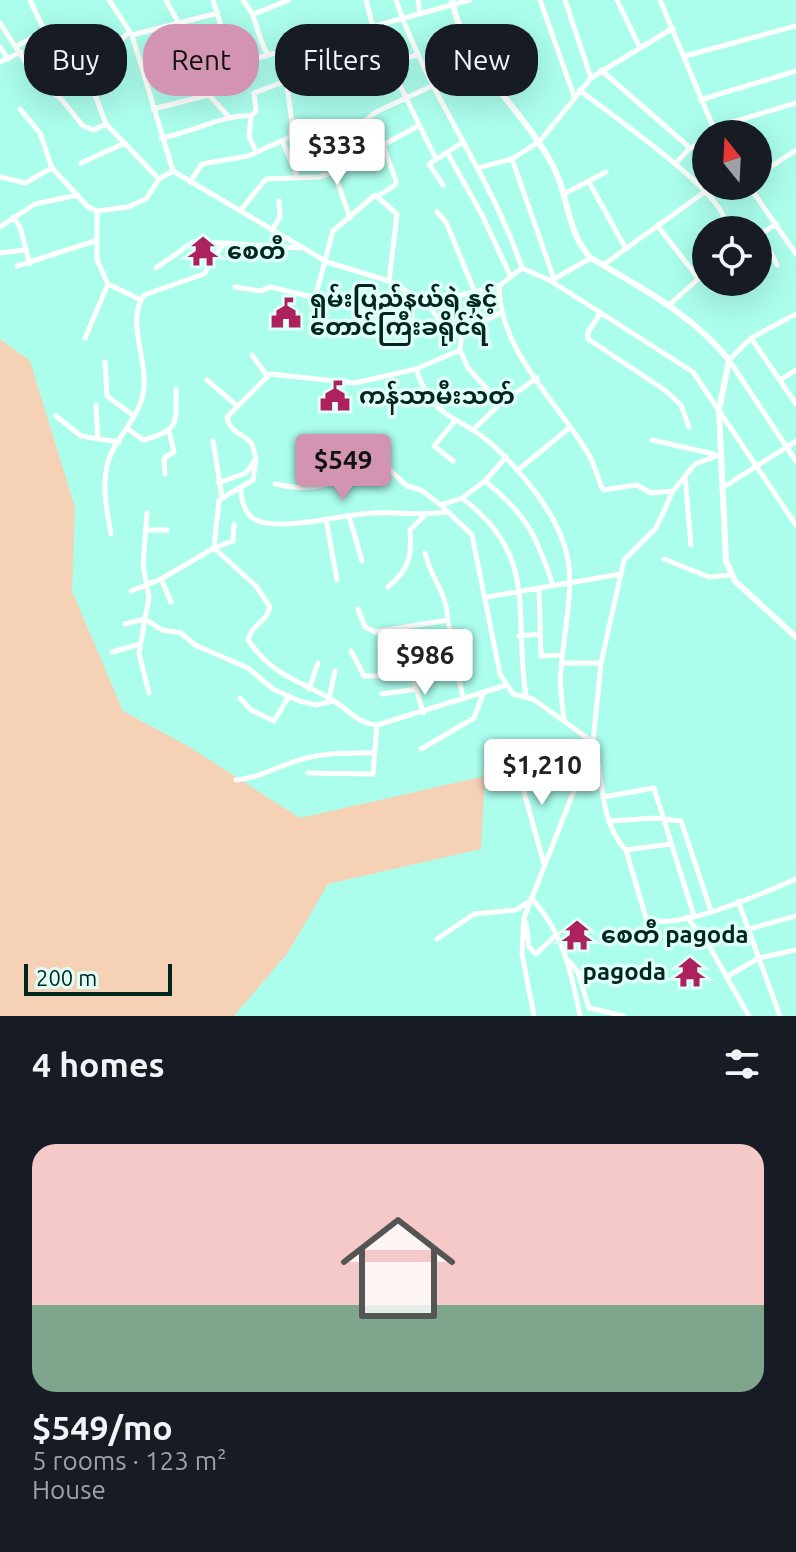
<!DOCTYPE html>
<html lang="en">
<head>
<meta charset="utf-8">
<style>
	body { margin:0; font-family:Ubuntu,"Noto Sans Myanmar",sans-serif; background:#20242c; color:#f1f3f6; height:100vh; display:flex; flex-direction:column; font-size:30px; white-space:nowrap }
	* { box-sizing:border-box; margin:0 }
	p { font-size:26px; color:#9ea1a6 }
	.icon { flex:none; width:44px; height:44px; fill:none; stroke:currentColor; stroke-width:2; stroke-linecap:round; stroke-linejoin:round }
	.map { position:relative; height:1016px; overflow:hidden }
	.details { display:flex; flex-direction:column; background:#171b24; flex:1 }
	.details>* { flex:none }
	.top-card { position:absolute; left:24px; top:24px; width:748px; height:72px; display:flex; gap:16px }
	.needle { width:52px; rotate:342deg }
	.tools { position:absolute; left:692px; top:120px; display:grid; gap:16px }
	.tools a { display:grid; place-items:center; width:80px; height:80px; border-radius:50%; background:#171b24; box-shadow:0 8px 32px #0002; font-size:40px }
	.scale { position:absolute; left:24px; bottom:20px; width:148px; box-sizing:border-box; padding-left:8px; border:4px solid #01251f; border-top:0; font-size:22px; line-height:28px; white-space:nowrap; color:#01251f; -webkit-text-stroke:6px #e0fff8; paint-order:stroke }
	.price { position:absolute; translate:-50% -68px; padding:0 18px; border-radius:8px; background:#fff; color:#222; font-size:26px; line-height:52px; filter:drop-shadow(0 2px 4px #0008) }
	.price::after { content:''; position:absolute; left:50%; top:48px; width:24px; height:18px; margin-left:-12px; background:inherit; clip-path:polygon(0 0,100% 0,50% 100%) }
	.price.selected { background:#d394b2; color:#111 }
	ul { padding:0; list-style:none }
	li { display:grid; align-content:center; gap:16px; height:424px; padding:0 32px }
	li span { display:grid; place-items:center; height:248px; border-radius:24px; color:#555 }
	li>.icon { margin-inline-start:auto }
	span .icon { width:144px; height:144px; fill:#fffc; stroke-width:1 }
	li b { font-size:34px }
	h2 { display:flex; justify-content:space-between; align-items:center; height:96px; padding:0 32px; font-size:34px }
	.pill { padding:0 28px; border-radius:32px; background:#171b24; box-shadow:0 8px 32px #0002; font-size:28px; line-height:72px }
	.pill.selected { background:#d394b2; color:#111 }
	.map>svg:first-child { display:block }
</style>
</head>
<body>
<div class="map">
<svg width="796" height="1016" viewBox="0 0 796 1016">
	<rect width="100%" height="100%" fill="#abfdec"/>
	<path fill="#f5d2b6" d="M0 339 30 361 75 507 72 591 123 711 188 746 300 818 485 776 481 849 328 884 287 954 234 1016H0Z"/>
	<g fill="none" stroke-linecap="round" stroke-linejoin="round">
		<path stroke="#fff" stroke-width="5" d="M30 0 59 62 92 71 91 84 106 124
			M109 0 132 35 173 171
			M166 0 178 22
			M213 0 226 42 239 63 470 0
			M243 0C258 17 256 36 268 55
			M366 0 373 27
			M396 0C428 95 490 173 522 268
			M418 0 420 14
			M540 0 574 96
			M565 0 591 78
			M617 0 639 46
			M660 0 716 134
			M254 14 289 0
			M0 23 35 77 62 100 83 126 94 130 106 124 159 179 173 171 327 262 389 281 427 303 499 286 522 268 551 281 693 372 796 525
			M164 28 176 70
			M367 28 384 65
			M132 35 218 13
			M17 46 43 32
			M0 47 8 59
			M685 56 796 26
			M0 62 21 52
			M390 65 436 159
			M368 70 416 55
			M601 70 690 148
			M92 71 128 33
			M144 71 173 56
			M579 90C606 111 728 195 725 224L717 230
			M700 100 796 71
			M20 109 40 133 52 168
			M153 109 209 95 229 117
			M368 119 383 145 396 181 395 185 377 197
			M713 128 796 103
			M292 133 318 136 355 129 376 112 432 86
			M161 138C190 133 225 114 251 116
			M283 142 298 178
			M256 152 249 136 251 116 256 111 254 93 286 81
			M447 152 482 215 510 275
			M512 159 554 279
			M81 163 125 143
			M675 164 690 148 706 141
			M478 168 512 159 540 141 591 78 673 28
			M334 172 350 218
			M758 175 796 150
			M0 177 25 183 52 168 88 207 97 211 128 207 146 199 159 179
			M190 182 202 164 248 156 290 137 292 122 282 51
			M590 184 626 249
			M443 185 429 164 463 142
			M749 186 796 254
			M566 193 606 172
			M240 211 266 179 320 177 334 172 418 126
			M437 212 446 222 474 290
			M13 217 20 227 30 264
			M657 225 698 278
			M0 227 35 204 78 195
			M272 230 280 217 279 201
			M762 234 777 265
			M758 236 776 224
			M697 244 706 238
			M0 253 25 250
			M603 265 713 186
			M17 266 95 241
			M156 268 193 242 224 243
			M552 280 591 258
			M734 282 740 292
			M108 284 141 300
			M499 286C499 351 558 402 589 455 595 466 598 479 603 490L637 485 651 493 673 491
			M235 287 261 291 270 287 419 322
			M315 298 333 231 375 195 397 214 389 281
			M669 305 706 272
			M600 314 588 332V339L666 391 681 405 689 427
			M796 314 751 338 729 360 796 461
			M462 332 502 312
			M85 338 108 284 97 260V211
			M751 338 796 404
			M460 350 468 368 500 403
			M252 355 267 376
			M105 362 107 396 134 416
			M416 369C435 425 462 414 496 448 528 479 564 521 569 567 572 601 563 637 561 671 559 687 563 705 564 721
			M207 380 236 405
			M780 380 796 370
			M96 405 98 439
			M56 416 81 436 119 442
			M128 429 143 440C180 430 176 424 176 389
			M473 430 500 404 537 378
			M652 440 714 454
			M213 441 222 497
			M340 453 390 470 407 486 421 490 441 505 472 535 500 674 513 694 533 699 593 742C605 778 598 821 626 850L646 918C675 933 766 892 796 879
			M453 461 434 446 454 422
			M518 470 569 428
			M165 474 164 458 174 452 169 431
			M685 476 691 545
			M485 481C527 515 536 535 553 585
			M218 483 246 473 255 460
			M275 484C297 489 325 491 344 474L347 457
			M722 488 796 441
			M241 489C241 500 245 515 256 520 283 532 343 514 373 513 398 512 421 516 447 512
			M462 498C540 557 513 612 526 696
			M441 505 462 498 485 481 506 457
			M147 513 143 566 149 597 139 653 149 693
			M349 516 362 561
			M326 519 337 580
			M234 524 233 541 214 548 256 586 270 607C267 622 251 625 248 640 275 678 298 679 334 701 350 711 357 723 377 725L507 685
			M146 530H167
			M111 534C107 512 102 488 107 466 113 438 142 418 144 387 147 359 126 320 144 295L204 274 224 243 301 248
			M425 553C432 582 446 589 448 620
			M664 559 709 577 730 575
			M161 579 171 602
			M388 587C409 569 412 558 410 530L424 516
			M539 588 541 656 562 655
			M131 591 161 579 214 548 219 500 253 480 256 459 252 444C244 433 231 435 227 417L270 374 355 383 416 369 460 350 462 332 445 328 427 303
			M487 597 621 574
			M358 609 365 627 375 632 448 620 463 699
			M125 624 145 619 162 630 181 633 195 645 248 668 273 689 299 701 316 705 333 701
			M519 636 540 634
			M351 651 364 676H413L423 713
			M112 652 140 644
			M562 663H601
			M309 689 318 663
			M382 694 417 689
			M240 698 251 710 274 721 289 696
			M329 698 335 671
			M421 749 474 718 483 694
			M514 756 544 864
			M308 773 373 774 377 725
			M236 780C264 776 272 769 296 761 322 752 347 753 373 753
			M603 797 654 788 694 916
			M610 821 655 818 681 821 711 911
			M626 850 671 844
			M531 898C562 930 572 974 580 1016
			M738 901 780 1016
			M687 917 709 946 749 1016
			M526 923 529 947 536 954 557 934
			M437 939 474 914 516 910 527 903
			M709 946 749 929 796 916
			M569 961 578 972 589 1008 624 1016
			M726 977 759 958 796 950
			M534 1016 522 954 524 918 593 742 601 663 624 560 656 528 673 491 695 464 719 455"/>
		<path stroke="#fff" stroke-width="6" d="M452 0C464 66 525 110 554 168 569 197 567 234 591 258 641 288 692 314 729 360L719 410 726 561 735 581 796 637"/>
	</g>
	<defs>
		<g id="temple-bare" transform="scale(2.4)"><path d="M0-6L5-2H3V0L6.5 2.5H4V6H1.5V3h-3V6H-4V2.5H-6.5L-3 0V-2H-5Z" fill="#ae215f" stroke="#e0fff8" stroke-width="2.5" paint-order="stroke"/></g>
		<g id="civic-bare" transform="scale(2.4)"><path d="M-.6-6.5H3V-4.5H.6V-3L4-1V1h2V6H-6V1h2V-1L-.6-3ZM-1.2 2.5V6h2.4V2.5Z" fill="#ae215f" stroke="#e0fff8" stroke-width="2.5" paint-order="stroke"/></g>
	</defs>
	<g fill-rule="evenodd">
		<use href="#temple-bare" x="203" y="251"/>
		<use href="#civic-bare" x="286" y="313"/>
		<use href="#civic-bare" x="335" y="396"/>
		<use href="#temple-bare" x="577" y="935"/>
		<use href="#temple-bare" x="690" y="972"/>
	</g>
	<g text-anchor="middle" stroke-width="7" stroke-linejoin="round" paint-order="stroke">
		<g font-size="24" font-weight="bold" fill="#01251f" stroke="#e0fff8" text-anchor="start">
			<text x="227" y="259">စေတီ</text>
			<text x="310" y="307">ရှမ်းပြည်နယ်ရဲ နှင့်<tspan x="310" dy="28">တောင်ကြီးခရိုင်ရဲ</tspan></text>
			<text x="359" y="404">ကန်သာမီးသတ်</text>
			<text x="601" y="943">စေတီ pagoda</text>
			<text x="666" y="980" text-anchor="end">pagoda</text>
		</g>
	</g>
</svg>
<div class="tools">
<a><svg class="needle" viewBox="-14 -14 28 28"><path d="M0-13l5 13h-10z" fill="#e53935"/><path d="M0 13l5-13h-10z" fill="#9ea1a6"/></svg></a>
<a><svg class="icon" aria-label="locate" viewBox="0 0 24 24"><circle cx="12" cy="12" r="6"/><path d="M12 2v4M12 18v4M2 12h4M18 12h4"/></svg></a>
</div>
<div class="scale">200 m</div>
<b class="price" style="left:337px;top:187px">$333</b>
<b class="price selected" style="left:343px;top:502px">$549</b>
<b class="price" style="left:425px;top:697px">$986</b>
<b class="price" style="left:542px;top:807px">$1,210</b>
<div class="top-card">
<a class="pill">Buy</a>
<a class="pill selected">Rent</a>
<a class="pill">Filters</a>
<a class="pill">New</a>
</div>
</div>
<section class="details">
<h2>4 homes<svg class="icon" aria-label="filters" viewBox="0 0 24 24"><path d="M4 7h16M4 17h16"/><circle cx="9" cy="7" r="2"/><circle cx="15" cy="17" r="2"/></svg></h2>
<ul>
<li><span style="background:linear-gradient(#f6c9c9 65%,#7fa58c 0)"><svg class="icon" aria-label="home" viewBox="0 0 24 24"><path d="M3 11l9-7 9 7M6 9v11h12V9"/></svg></span><div><b>$549/mo</b><p>5 rooms · 123 m²</p><p>House</p></div></li>
</ul>
</section>
</body>
</html>
